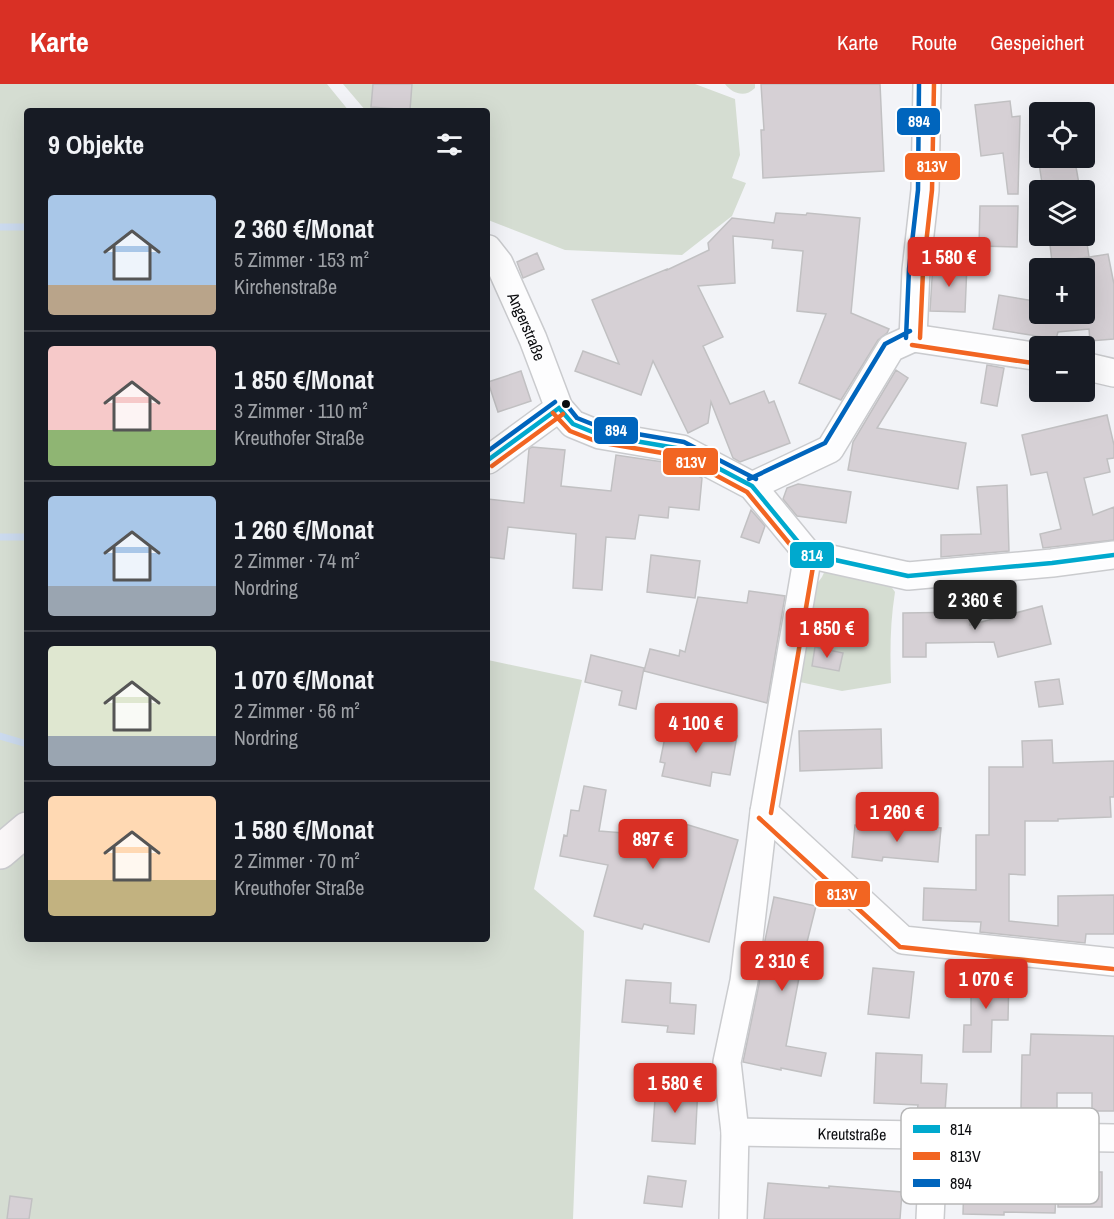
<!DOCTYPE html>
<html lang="de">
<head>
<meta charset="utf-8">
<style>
	body { margin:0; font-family:"Archivo Narrow",sans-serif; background:#20242c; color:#f1f3f6; height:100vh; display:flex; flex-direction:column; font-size:22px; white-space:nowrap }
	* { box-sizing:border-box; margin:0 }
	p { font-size:20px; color:#9ea1a6 }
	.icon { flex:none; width:33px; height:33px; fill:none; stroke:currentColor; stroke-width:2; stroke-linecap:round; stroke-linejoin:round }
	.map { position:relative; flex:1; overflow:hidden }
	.sheet { position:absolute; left:24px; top:24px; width:466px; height:834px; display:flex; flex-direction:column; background:#171b24; border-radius:6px; box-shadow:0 6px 24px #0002 }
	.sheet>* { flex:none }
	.controls { position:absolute; left:1029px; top:18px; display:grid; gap:12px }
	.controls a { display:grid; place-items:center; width:66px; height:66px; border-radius:6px; background:#171b24; box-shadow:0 6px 24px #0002; font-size:30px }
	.price { position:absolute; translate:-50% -51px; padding:0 14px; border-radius:6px; background:#d93025; color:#fff; font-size:20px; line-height:39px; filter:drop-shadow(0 2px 3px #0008) }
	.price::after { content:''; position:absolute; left:50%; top:36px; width:18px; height:14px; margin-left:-9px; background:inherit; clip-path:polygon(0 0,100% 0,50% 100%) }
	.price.selected { background:#222; color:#fff }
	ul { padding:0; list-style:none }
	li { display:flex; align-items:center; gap:18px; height:150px; padding:0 24px }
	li+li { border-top:2px solid #363941 }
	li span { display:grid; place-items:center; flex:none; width:168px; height:120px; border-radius:6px; color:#555 }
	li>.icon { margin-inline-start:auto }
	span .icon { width:72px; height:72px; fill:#fffc; stroke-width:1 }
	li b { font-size:26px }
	h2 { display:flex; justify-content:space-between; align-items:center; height:72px; padding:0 24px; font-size:26px }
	header { display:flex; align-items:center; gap:36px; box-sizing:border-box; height:84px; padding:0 30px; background:#d93025; color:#fff }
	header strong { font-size:28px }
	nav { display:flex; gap:33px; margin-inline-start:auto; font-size:21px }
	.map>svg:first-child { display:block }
</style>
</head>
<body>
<header>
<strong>Karte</strong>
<nav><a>Karte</a><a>Route</a><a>Gespeichert</a></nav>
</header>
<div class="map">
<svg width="1114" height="1135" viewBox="0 0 1114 1135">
	<rect width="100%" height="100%" fill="#f2f3f7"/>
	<path fill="#d5ddd2" d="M0 0H327L349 27H27V855H488V576L582 596 534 805 584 847 573 1135H0Z
		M343 0H695L735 15 740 71 732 94 746 99 732 132 682 171 565 166 488 136V27H366Z
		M725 0H755V4C745 14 733 10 725 0Z
		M828 480 885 494 895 508C890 539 890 568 891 599L842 607 795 597 810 509 822 493Z"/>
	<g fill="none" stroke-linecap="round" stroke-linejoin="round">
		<path stroke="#cbdaee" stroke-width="7" d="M0 143H27
			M0 453H27
			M0 652 27 660"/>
	</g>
	<path fill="#d6d0d5" stroke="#c1c0c2" stroke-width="1.5" d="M373 0H412L410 26 371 23Z
		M761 0H880L884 87 763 94 761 46H764Z
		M1010 17 1012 33 1020 32 1018 110H1008L1003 69 981 72 975 21Z
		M1075 77 1080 106H1043L1039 79Z
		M980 122H1018L1017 163 979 162Z
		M776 129 806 131 807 129 860 134 851 229 889 245 887 249 878 256 841 316 799 299 826 230 797 227 803 167 772 164 773 156 733 152 735 199 698 202 723 253 703 262 730 320 764 307 769 319 774 317 790 359 740 378 733 374 711 318 708 339 688 349 653 277 641 311 575 287 583 267 619 280 592 216 667 185V186L709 166 708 159 732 134 774 139Z
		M1049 152H1086L1089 173 1052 178Z
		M537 169 544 185 523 194 517 178Z
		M1108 170 1114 200V255L1090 257 1089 245 1058 248 1056 255 993 245 999 211 1040 218V230H1084V174Z
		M933 179 967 180 965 228 930 227Z
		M987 281 1004 284 997 322 981 319Z
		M896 286 908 294 877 344 966 359 958 405 848 386 853 358Z
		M521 287 531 317 498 328 488 298Z
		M1107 331 1114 361V374L1107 375 1110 388 1084 394 1093 431 1114 423V456L1043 464 1040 450 1061 445 1047 388 1031 391 1022 351Z
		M532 363 565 366 561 402 611 407 616 371 677 380 702 394 699 426 669 423 668 434 639 431 635 455 606 453 602 506 573 504 576 450 508 443 504 475 488 473V415L524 419 529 365Z
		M798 400 851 408 846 439 797 432 783 415 787 404Z
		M1007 401 1009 467 941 473V451L981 450 977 403Z
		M751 426 765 442 759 459 741 453Z
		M651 471 700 477 695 514 647 508Z
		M749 507 785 512 767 619 644 587 650 565 679 572 680 566 685 568 698 513 747 519Z
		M1042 522 1051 560 998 573 994 558 926 559V573H903V529L970 528V541Z
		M815 563 843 569 839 587 812 582Z
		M591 571 644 584 636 625 619 621 622 607 585 598Z
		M1059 595 1063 620 1039 623 1035 598Z
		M668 638 737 652 730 691 712 688 710 702 662 692 665 679 660 678Z
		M881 645 882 684 800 687 799 647Z
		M1052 656 1053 679 1114 677V713H1110L1111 733 1058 735V737H1025V791L1009 790V837L1058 842V812L1114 811V850H1086L1085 859 980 848 981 838 923 836 924 804 976 806V751H989V683H1023L1022 657Z
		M584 702 606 706 599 747 637 750 640 737 672 736 738 756 709 858 644 840 642 845 594 832 608 781 560 772 564 751 567 752 571 726 579 727Z
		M886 738 941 744 938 778 883 773 882 777 852 773 855 741 886 745Z
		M774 813 816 822 802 878 786 962 826 969 821 992 781 984V986L743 978 759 900 764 861Z
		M873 884 914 888 909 934 868 930Z
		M971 890H1009L1008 936H992L991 968H963L964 941H971Z
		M626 896 671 899 670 919 696 921 694 950 667 948 668 942 622 938Z
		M1031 950 1114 952V1027H1092V1009H1057V1025L1021 1024 1022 971H1030Z
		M876 969 922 971 921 999 947 1000 945 1028 917 1027 918 1021 874 1019Z
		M656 1001 698 1003 695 1060 652 1057Z
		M1058 1088H1102V1123H1058Z
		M648 1092 686 1097 682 1123 644 1119Z
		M964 1095 1005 1096V1108L1056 1109 1055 1129 1004 1128V1131L963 1130Z
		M768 1099 829 1104V1102L902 1108 900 1135H764Z
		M10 1112 32 1115 29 1135H7Z"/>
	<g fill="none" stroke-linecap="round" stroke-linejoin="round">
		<g stroke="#cacbce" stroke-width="30">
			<g id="street">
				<path id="s1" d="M488 165 499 179 533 255 559 324 573 340 600 351 682 365 752 402 808 470 908 492 1052 479 1114 471"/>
				<path d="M913 254 916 186 925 106 927 0"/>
				<path d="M913 254 1040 273"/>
				<path d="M1084 282 1114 289"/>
				<path d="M488 376 559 324"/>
				<path d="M752 402 830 365 891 264 913 254"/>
				<path d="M764 728 903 856 1114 878"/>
				<path id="s2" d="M735 1048 1114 1054"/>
				<path d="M733 1135 735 1048 727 978 744 897 764 728 808 470"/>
				<path d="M930 1135 934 1051"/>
			</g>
		</g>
		<g stroke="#cacbce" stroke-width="36">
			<path id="secondary" d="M0 768 27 745"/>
		</g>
		<use href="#street" stroke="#fdfdfe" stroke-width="27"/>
		<use href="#secondary" stroke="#faf7f8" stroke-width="33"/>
		<g stroke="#fff" stroke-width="9">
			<path id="bus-1" d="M559 324 573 340 600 351 682 365 752 402 808 470 908 492 1052 479 1114 471
				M488 376 559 324"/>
		</g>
		<g stroke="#fff" stroke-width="9">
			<path id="bus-2" d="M920 254 923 187 932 106 934 0
				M912 261 1039 280
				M553 329 570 347 598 358 680 372 747 408 802 475
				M492 382 563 330
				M771 729 815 471
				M759 734 900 863 1113 885"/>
		</g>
		<g stroke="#fff" stroke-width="9">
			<path id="bus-3" d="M906 254 909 185 918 106 919 0
				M565 319 577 334 602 344 684 358 756 395
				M488 367 555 318
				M749 395 825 359 885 260 910 247"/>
		</g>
		<use href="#bus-1" stroke="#00a9ce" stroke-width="4.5"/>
		<use href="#bus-2" stroke="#f26522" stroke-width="4.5"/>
		<use href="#bus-3" stroke="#0065bd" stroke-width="4.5"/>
	</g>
	<circle fill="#0b0c0f" stroke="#fff" stroke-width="2" cx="566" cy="320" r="5"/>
	<g text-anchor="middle" stroke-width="4.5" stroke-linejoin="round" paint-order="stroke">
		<g font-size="16" fill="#0b0c0f" stroke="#fff">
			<text dy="6" stroke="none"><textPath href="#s1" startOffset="87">Angerstraße</textPath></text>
			<text dy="6" stroke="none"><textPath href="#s2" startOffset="117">Kreutstraße</textPath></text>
		</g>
	</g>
	<rect x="901" y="1024" width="198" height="96" rx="9" fill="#fff" stroke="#b6b6b7" stroke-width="1.5"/>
	<rect x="913" y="1041" width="27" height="8" fill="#00a9ce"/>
	<rect x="913" y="1068" width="27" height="8" fill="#f26522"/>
	<rect x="913" y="1095" width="27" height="8" fill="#0065bd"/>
	<g font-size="16" fill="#0b0c0f">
		<text x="950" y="1051">814</text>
		<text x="950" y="1078">813V</text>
		<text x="950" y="1105">894</text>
	</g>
	<g stroke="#fff" stroke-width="2">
		<rect x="896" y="23" width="45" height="29" rx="6" fill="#0065bd"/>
		<rect x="904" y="68" width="57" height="29" rx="6" fill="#f26522"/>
		<rect x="593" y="332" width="46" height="29" rx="6" fill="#0065bd"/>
		<rect x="662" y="363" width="57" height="29" rx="6" fill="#f26522"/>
		<rect x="789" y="457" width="46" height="28" rx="6" fill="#00a9ce"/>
		<rect x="814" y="796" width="57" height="28" rx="6" fill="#f26522"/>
	</g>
	<g font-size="16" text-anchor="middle" font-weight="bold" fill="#fff">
		<text x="919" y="43">894</text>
		<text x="932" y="88">813V</text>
		<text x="616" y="352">894</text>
		<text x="691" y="384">813V</text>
		<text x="812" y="477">814</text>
		<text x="842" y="816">813V</text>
	</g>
</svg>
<div class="controls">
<a><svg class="icon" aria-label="locate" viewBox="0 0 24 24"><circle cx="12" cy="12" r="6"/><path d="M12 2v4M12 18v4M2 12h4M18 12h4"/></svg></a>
<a><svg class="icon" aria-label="layers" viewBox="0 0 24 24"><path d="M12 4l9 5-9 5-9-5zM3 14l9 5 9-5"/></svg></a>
<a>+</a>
<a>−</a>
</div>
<b class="price" style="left:949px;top:204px">1 580 €</b>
<b class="price selected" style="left:975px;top:547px">2 360 €</b>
<b class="price" style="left:827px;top:575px">1 850 €</b>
<b class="price" style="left:696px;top:670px">4 100 €</b>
<b class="price" style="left:897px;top:759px">1 260 €</b>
<b class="price" style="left:653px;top:786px">897 €</b>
<b class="price" style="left:782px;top:908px">2 310 €</b>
<b class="price" style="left:986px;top:926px">1 070 €</b>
<b class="price" style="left:675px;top:1030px">1 580 €</b>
<section class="sheet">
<h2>9 Objekte<svg class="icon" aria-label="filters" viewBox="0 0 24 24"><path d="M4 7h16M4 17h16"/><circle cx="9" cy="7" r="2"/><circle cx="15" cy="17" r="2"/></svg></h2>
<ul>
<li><span style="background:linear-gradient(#a9c7e8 75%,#b9a48a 0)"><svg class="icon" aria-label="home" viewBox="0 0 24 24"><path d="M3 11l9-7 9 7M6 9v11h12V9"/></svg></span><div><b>2 360 €/Monat</b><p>5 Zimmer · 153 m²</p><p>Kirchenstraße</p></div></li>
<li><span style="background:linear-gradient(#f6c9c9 70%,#8fb573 0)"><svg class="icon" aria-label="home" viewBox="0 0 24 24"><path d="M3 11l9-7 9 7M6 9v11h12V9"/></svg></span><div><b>1 850 €/Monat</b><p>3 Zimmer · 110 m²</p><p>Kreuthofer Straße</p></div></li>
<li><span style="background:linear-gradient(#a9c7e8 75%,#9aa5b1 0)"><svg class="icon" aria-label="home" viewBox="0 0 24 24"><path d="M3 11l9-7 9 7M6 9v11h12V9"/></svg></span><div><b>1 260 €/Monat</b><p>2 Zimmer · 74 m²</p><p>Nordring</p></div></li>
<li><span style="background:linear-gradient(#dfe7d0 75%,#9aa5b1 0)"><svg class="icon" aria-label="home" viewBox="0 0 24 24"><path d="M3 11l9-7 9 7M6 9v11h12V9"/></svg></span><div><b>1 070 €/Monat</b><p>2 Zimmer · 56 m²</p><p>Nordring</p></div></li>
<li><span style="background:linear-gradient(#ffd9b3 70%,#c2b280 0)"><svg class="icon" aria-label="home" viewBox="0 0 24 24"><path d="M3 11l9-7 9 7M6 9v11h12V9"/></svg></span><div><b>1 580 €/Monat</b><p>2 Zimmer · 70 m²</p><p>Kreuthofer Straße</p></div></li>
</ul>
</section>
</div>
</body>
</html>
